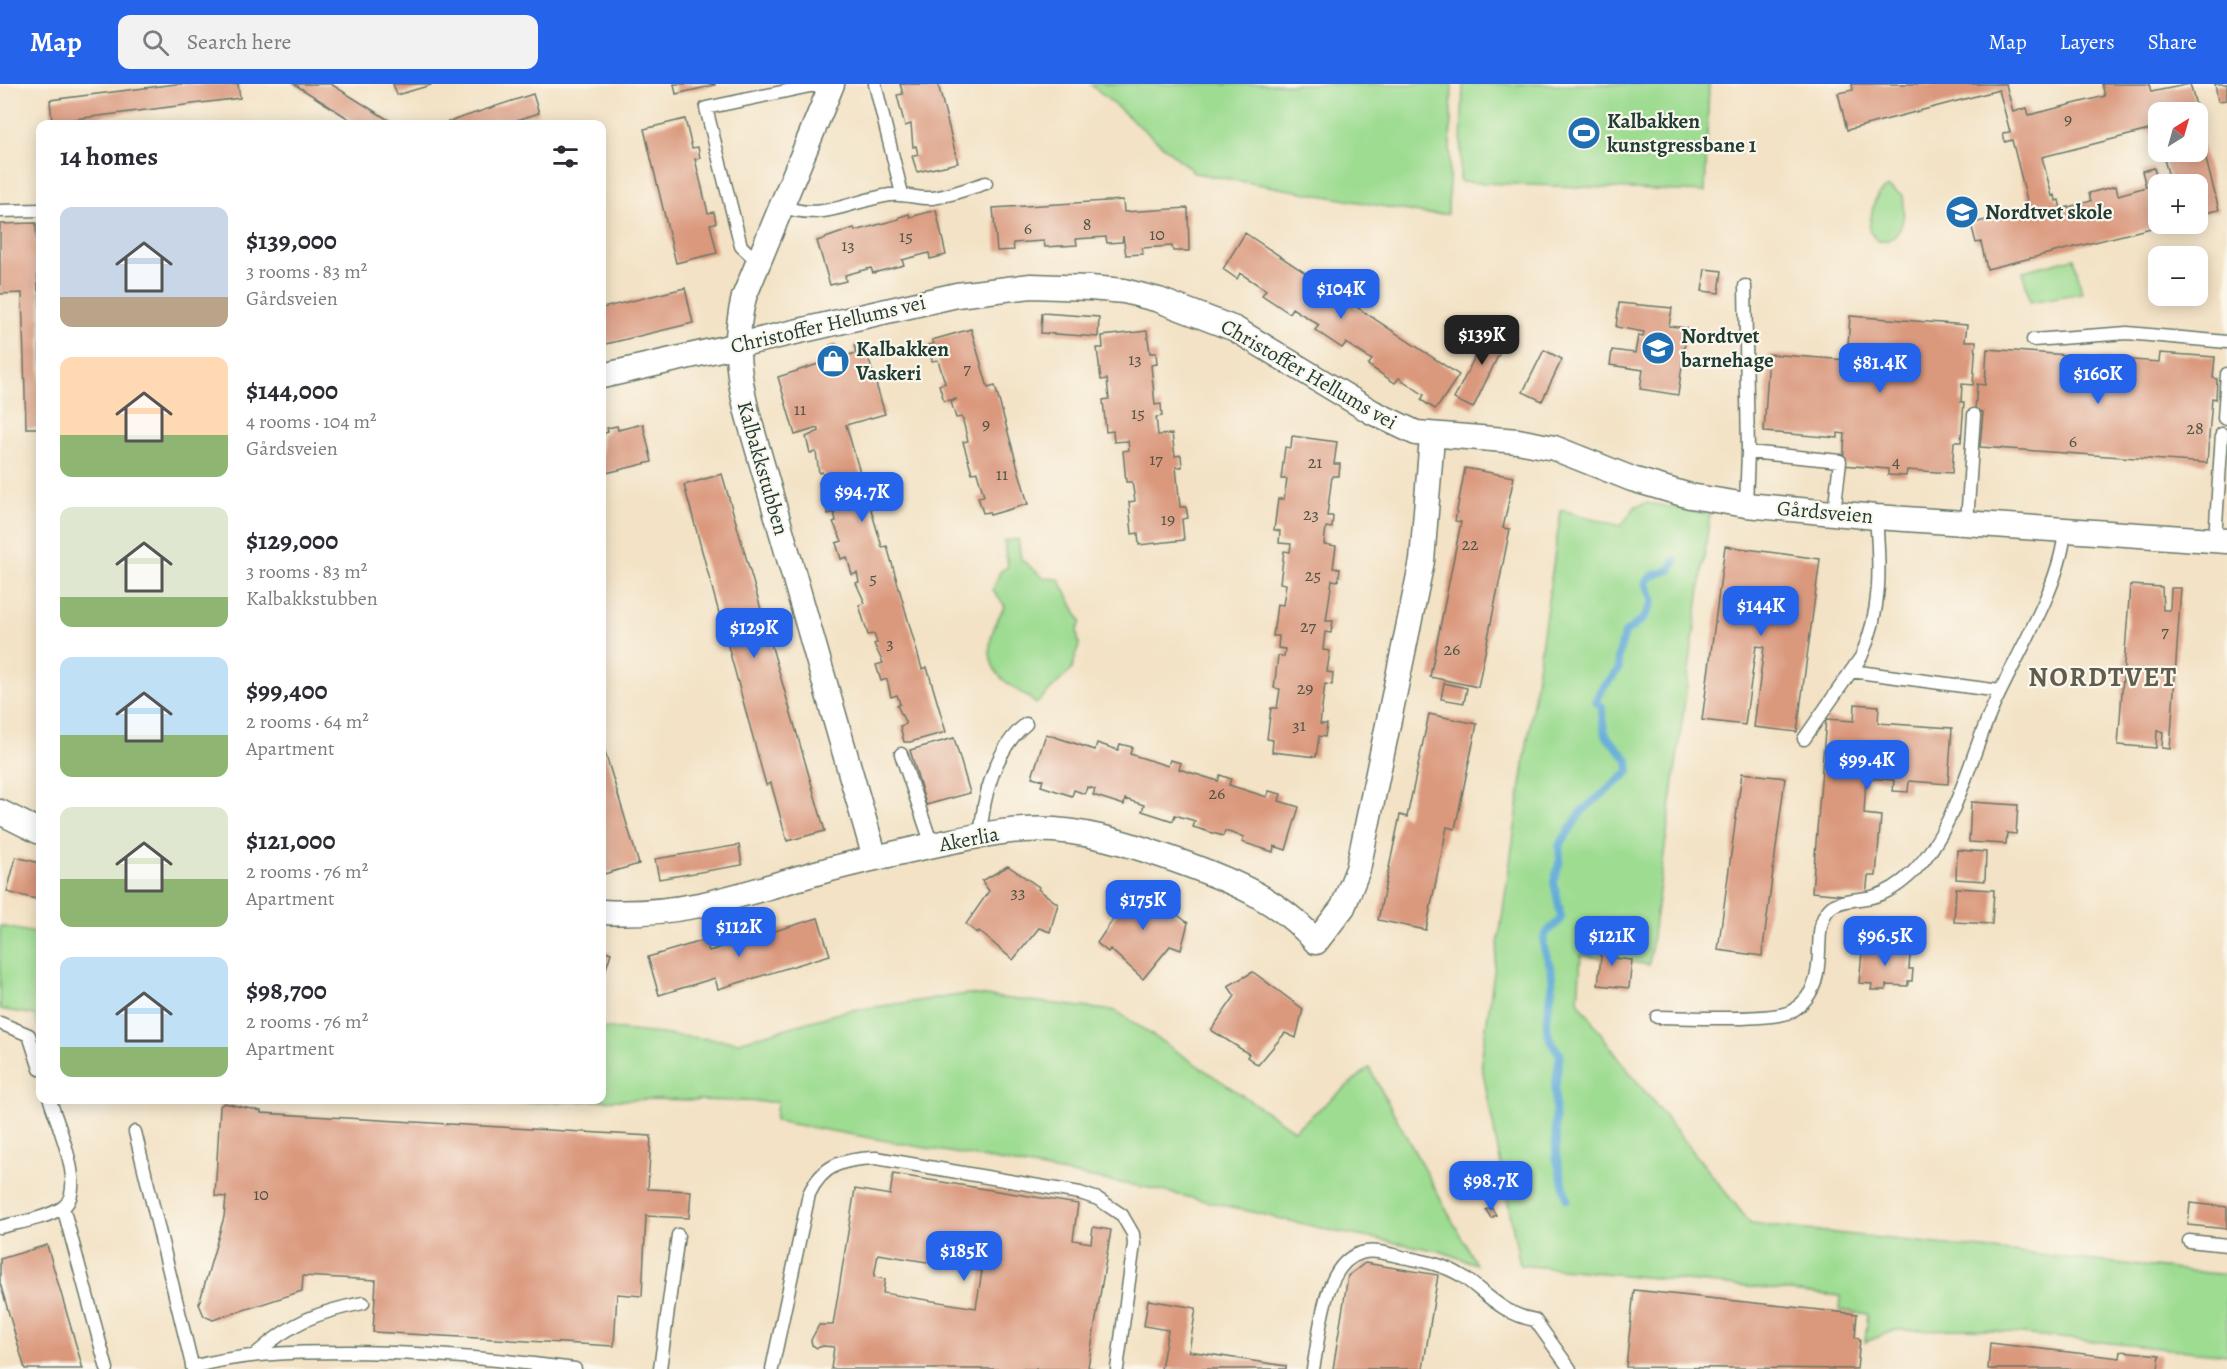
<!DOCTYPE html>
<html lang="en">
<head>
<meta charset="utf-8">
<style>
	body { margin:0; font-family:Alegreya,serif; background:#f2f2f3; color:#2b2b33; height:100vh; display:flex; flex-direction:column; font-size:22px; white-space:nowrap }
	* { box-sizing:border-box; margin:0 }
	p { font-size:20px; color:#7c7c81 }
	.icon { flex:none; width:33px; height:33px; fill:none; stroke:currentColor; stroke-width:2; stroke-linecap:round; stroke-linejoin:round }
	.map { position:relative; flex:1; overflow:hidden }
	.side { position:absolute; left:36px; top:36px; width:570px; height:984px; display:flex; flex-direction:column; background:#fff; border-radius:12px; box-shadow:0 3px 15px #0003 }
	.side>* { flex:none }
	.needle { width:39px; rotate:37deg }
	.controls { position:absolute; left:2148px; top:18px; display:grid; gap:12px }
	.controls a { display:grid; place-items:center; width:60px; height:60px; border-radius:12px; background:#fff; box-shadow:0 3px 15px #0003; font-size:30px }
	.price { position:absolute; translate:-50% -51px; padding:0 14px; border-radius:12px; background:#2563eb; color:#fff; font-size:20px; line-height:39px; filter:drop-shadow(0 2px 3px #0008) }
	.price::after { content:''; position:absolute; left:50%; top:36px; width:18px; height:14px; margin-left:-9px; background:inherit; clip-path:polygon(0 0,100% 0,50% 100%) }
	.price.active { background:#222; color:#fff }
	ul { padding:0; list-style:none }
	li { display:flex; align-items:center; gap:18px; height:150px; padding:0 24px }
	li span { display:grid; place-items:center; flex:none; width:168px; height:120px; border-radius:12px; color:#555 }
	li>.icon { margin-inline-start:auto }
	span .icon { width:72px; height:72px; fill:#fffc; stroke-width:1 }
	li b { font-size:26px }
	h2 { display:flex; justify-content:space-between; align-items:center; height:72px; padding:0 24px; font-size:26px }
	header { display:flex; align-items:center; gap:36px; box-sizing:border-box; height:84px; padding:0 30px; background:#2563eb; color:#fff }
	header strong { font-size:28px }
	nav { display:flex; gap:33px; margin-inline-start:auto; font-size:21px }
	.search { width:420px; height:54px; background:#f2f2f3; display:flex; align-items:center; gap:15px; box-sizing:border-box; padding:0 21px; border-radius:12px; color:#7c7c81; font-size:22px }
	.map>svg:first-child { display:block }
</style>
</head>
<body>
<header>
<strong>Map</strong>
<div class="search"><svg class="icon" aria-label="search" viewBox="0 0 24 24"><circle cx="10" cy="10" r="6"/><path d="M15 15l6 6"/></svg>Search here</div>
<nav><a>Map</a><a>Layers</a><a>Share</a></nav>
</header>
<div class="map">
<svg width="2227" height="1285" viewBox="0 0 2227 1285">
	<rect width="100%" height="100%" fill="#fbf7ec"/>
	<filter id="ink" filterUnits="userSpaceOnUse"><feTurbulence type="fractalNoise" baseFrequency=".0167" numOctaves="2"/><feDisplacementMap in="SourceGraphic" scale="12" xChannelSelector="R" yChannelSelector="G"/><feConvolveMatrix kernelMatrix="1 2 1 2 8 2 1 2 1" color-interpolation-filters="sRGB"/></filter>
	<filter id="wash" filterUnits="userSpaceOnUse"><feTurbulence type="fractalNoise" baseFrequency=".008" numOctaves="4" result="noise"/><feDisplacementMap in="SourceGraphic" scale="24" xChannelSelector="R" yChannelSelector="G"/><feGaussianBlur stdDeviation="1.35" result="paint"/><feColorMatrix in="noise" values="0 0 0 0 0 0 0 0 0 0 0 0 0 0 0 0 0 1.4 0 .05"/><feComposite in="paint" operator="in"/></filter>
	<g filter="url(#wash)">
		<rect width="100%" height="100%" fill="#f3e2c5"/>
		<path fill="#9ddc91" stroke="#5e8c62" stroke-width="1.5" d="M1090 0H1452L1448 130H1426L1195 89Z
			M1463 0H1709L1705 108 1460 98Z
			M1888 103 1903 112C1906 131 1902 160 1877 157L1869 146C1872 131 1872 109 1888 103Z
			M2074 174 2082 209 2030 218 2023 187Z
			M1647 419 1710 430 1649 881 1581 871 1578 917 1619 975 1751 1140 2227 1191V1271L1974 1245 1896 1246 1865 1258 1868 1230 1839 1226 1840 1212 1520 1181 1481 978 1561 426 1621 442 1636 422Z
			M1018 455 1021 475 1044 494 1059 495 1081 538 1077 546 1079 561 1072 585 1036 620C1027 611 1016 607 1006 598 980 577 990 546 1005 522L993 506 1000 488 1008 482 1004 457Z
			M0 842 40 850V948L35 931 0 925Z
			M968 910 1116 927 1294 1046 1369 984 1476 1180 1440 1167 1338 1148 1149 1104 775 1037 777 1018 653 1015 501 1020 457 1016H602V944L739 958 846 927Z"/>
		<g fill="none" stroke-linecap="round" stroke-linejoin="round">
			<path stroke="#5faad8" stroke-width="8" d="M1567 1115 1556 1072 1555 1003 1560 970C1532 939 1558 919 1551 885 1549 875 1541 865 1544 854 1546 844 1558 843 1561 833L1554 798 1560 775 1559 762 1582 727 1629 688 1628 676C1608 651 1603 660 1602 623L1596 618C1600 603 1611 597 1619 584L1618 573 1625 549 1643 535 1651 522 1653 516 1646 498 1652 492 1670 486 1675 477"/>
		</g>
		<g id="blocks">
			<path fill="#da987d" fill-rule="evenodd" d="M176 0H238L240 14 52 38 50 16Z
				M294 0H331L395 40H357Z
				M393 0H431V1L397 11Z
				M674 0H715V1L676 10Z
				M900 0H938L958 79 917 88 912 72 918 70 916 62 913 63 911 40 905 42 897 11 903 10Z
				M1852 0H2006L2013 28 2027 24 2029 31 2105 12 2102 0H2149L2151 8 2190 0 2198 28H2158V50L2151 52 2149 46 2042 73 2052 112 2055 111 2056 117 2059 116 2061 125 2091 117 2089 109 2116 102 2118 111 2146 103 2142 87 2154 84 2158 99V140H2167L1987 185 1981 158 1976 159 1971 140 2029 124 2012 56 2005 58 2003 49 2010 48 1999 6 1847 46 1838 9 1853 6Z
				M2215 0H2227V16L2218 17Z
				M533 10 539 29 505 40H442Z
				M685 35 692 64 698 63 700 74 695 75 708 129 714 128 716 139 710 140 717 169 676 179 644 45Z
				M2198 44 2219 126 2200 130 2201 135 2198 136V100H2171L2162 68H2198Z
				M1123 116 1124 128 1188 124 1189 167H1173L1172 162 1142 164 1143 170 1126 171 1123 152 1122 158 1107 159 1106 153 1076 155 1077 161 1045 163 1044 157 1013 159 1014 166 997 167 993 124Z
				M936 126 946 171 930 175 929 169 902 176 904 181 873 189 871 184 845 191 846 197 830 201 817 157 854 144 855 147 899 135V133L909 130 910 133Z
				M36 139 37 168H40V179H37L38 207H40V344H26L22 209 0 210V140Z
				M1245 149 1459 291 1439 321 1435 325 1421 316 1424 311 1399 294 1395 299 1368 281 1372 276 1346 259 1342 264 1315 246 1319 241 1292 224 1289 229 1262 211 1266 206 1240 189 1237 195 1223 185Z
				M1705 185 1722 187 1719 209 1702 207Z
				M685 204 693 239 602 261V224Z
				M1619 219 1672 224 1669 242 1687 244 1678 311 1640 305 1643 286 1610 281 1612 266 1635 269 1638 252 1643 253 1644 248 1616 243Z
				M1042 229 1099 233 1098 253 1041 249Z
				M1850 232 1967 241 1965 257H1976L1973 301 1962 300 1961 318H1964L1961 358H1954L1952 389 1907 386 1906 392 1888 391V385L1843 381 1845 350 1838 349V354L1764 348 1769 270 1847 276Z
				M1491 240 1509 249 1473 324 1454 315Z
				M971 245 988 304 995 302 1028 420 990 431 989 428 983 429 978 413 984 412 977 388 972 389 963 358 968 357 962 333 956 334 951 318 957 315 944 317 939 301 945 299 938 276 932 277 928 261 934 260 932 256Z
				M1147 247 1150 269H1156L1157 280 1151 281 1155 321 1161 320 1162 332 1156 333 1158 351 1172 350 1175 372 1181 371 1182 383H1176L1180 423H1186L1188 434 1182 435 1184 456 1139 461 1138 449 1132 450 1129 418 1135 417 1132 398H1126L1123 367 1129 366 1128 357 1114 358 1113 347 1106 348 1103 316 1109 315 1107 295 1101 296 1097 264H1103L1102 252Z
				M861 259 863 267 866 266 885 330 846 341 882 463 887 462 922 585 927 583 946 648 910 658H904L900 642 906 640 897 621 900 620 897 611 891 613 887 595 881 597 876 581 883 579 874 560 877 559 874 550 868 551 859 521 865 519 856 499 859 498 857 489 852 491 847 473 841 475 836 459 842 457 833 438 836 437 834 428 828 430 819 399 825 397 822 388 819 389 816 368 810 369 806 353 819 347 818 344 795 351 778 293 834 275 830 261 836 260 842 273 856 269 854 261Z
				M1987 265 2159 278 2160 269 2215 273 2213 294 2217 295 2216 315 2212 314 2207 379 1980 363 1983 328 1975 327 1977 300 1985 301Z
				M1544 266 1562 275 1542 317 1523 308Z
				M643 340 652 378 602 390V350L608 348 607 344 617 342 618 346Z
				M1292 352 1337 358 1334 380H1340L1339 392H1332L1327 432H1333L1332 444 1326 443 1324 460 1336 462 1333 484 1340 485 1338 497 1332 496 1326 537H1333L1331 549 1325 548 1323 566 1330 567 1327 588 1333 589 1332 601 1325 600 1320 640H1327L1325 653 1319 652 1316 673 1272 668 1273 656 1267 655 1271 624H1277L1280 605 1274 604 1278 572 1284 573 1285 565 1278 564 1279 552H1273L1277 520 1283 521 1286 500 1280 499 1284 467 1290 468 1291 460 1279 459 1280 447 1274 446 1278 415H1284L1287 395H1281L1285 363 1291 364Z
				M1465 384 1514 393 1503 444 1510 445 1478 603 1430 593 1461 438 1455 437Z
				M722 390 825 747 787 757 771 699 766 701 684 401Z
				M1725 462 1820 475 1797 648 1754 643 1764 563 1756 562 1745 641 1702 636Z
				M2130 501 2162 503 2163 526H2170L2171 504H2181L2170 665 2162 664 2163 648 2157 647 2156 664 2118 661Z
				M1444 599 1467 604 1464 619 1441 615Z
				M1855 620 1879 622 1878 639 1952 644 1948 700 1909 697 1908 708 1893 707 1894 696 1866 694 1864 730 1881 732 1876 792H1868L1866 813 1812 808 1826 635 1854 637Z
				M1429 630 1477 640 1455 745 1447 743 1426 846 1378 836 1400 731 1407 733Z
				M1046 650 1095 666 1097 659 1118 666 1120 660 1132 663 1130 670 1168 682 1170 676 1181 679 1179 685 1218 697 1220 691 1231 695 1229 701 1267 713 1269 707 1281 710 1279 717 1299 723 1286 766 1274 762 1273 768 1242 758 1244 753 1225 747 1223 752 1193 743 1195 737 1175 731 1173 737 1142 727 1144 721 1125 715 1124 721 1093 711 1095 705 1087 703 1085 710 1074 706 1072 712 1041 702 1043 696 1032 693Z
				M954 654 970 709 926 721 910 666Z
				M602 658 639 780 604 790 602 781Z
				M1742 689 1785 694 1762 872 1718 866Z
				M1971 718 2018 721 2016 750 2007 749 2006 760 1969 758Z
				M739 761 742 781 659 795 655 775Z
				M1957 766 1986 768 1985 797 1956 795Z
				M16 773 40 779V816L7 808Z
				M1008 782 1039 803 1038 805 1058 820 1050 848 1039 844 1013 876 979 847 977 849 966 840 989 807 982 797Z
				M1139 801 1188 839 1181 866 1170 862 1143 895 1110 865 1108 868 1097 859 1120 825 1113 815Z
				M1956 804 1994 806 1992 840 1954 838Z
				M818 834 830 871 718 905 715 894 659 911 648 873 705 856 709 867Z
				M1606 855 1615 872 1612 874 1632 876 1629 904 1598 901 1601 873 1591 856Z
				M1863 858 1877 859V866L1894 868 1895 861 1914 864 1913 872 1910 871 1909 885H1913L1912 897H1908V902L1886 901V906H1871L1872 900 1859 899Z
				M602 866 611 869 605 888 602 887Z
				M1253 888 1303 925 1296 954 1285 949 1258 981 1247 973 1249 970 1211 946 1235 912 1228 902Z
				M224 1019 261 1027V1029L651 1052 648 1105 691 1107 689 1134 646 1132 642 1212 617 1210 614 1262 373 1248 376 1196 303 1192 302 1207 213 1236 204 1232 199 1220 224 1133 226 1113 215 1112 220 1022Z
				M893 1090 1078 1120 1073 1156 1091 1159 1093 1143 1111 1146 1088 1283 1096 1285H831L834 1263 823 1262 817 1264 812 1261 811 1256 819 1241H833L855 1105 890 1111ZM878 1170 982 1187 976 1224 883 1209 885 1195 874 1193Z
				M2190 1119 2227 1123V1145L2188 1141Z
				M1491 1123 1496 1131 1491 1134 1486 1126Z
				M47 1161 83 1285H25L0 1199V1175Z
				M1365 1179 1438 1191 1423 1285H1333L1348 1192Z
				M1634 1206 1857 1230 1855 1254 1860 1255 1857 1285 1626 1283Z
				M1148 1216 1196 1224 1189 1267 1286 1282V1285H1161L1168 1246 1144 1242Z
				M1990 1259 2120 1274 2121 1267 2160 1271 2158 1285H1988Z"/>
		</g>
	</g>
	<g filter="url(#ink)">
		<use href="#blocks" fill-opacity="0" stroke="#697767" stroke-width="1.5"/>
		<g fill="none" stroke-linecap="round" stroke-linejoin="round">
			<g stroke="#697767" stroke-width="15">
				<path id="service" d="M875 0 902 110
					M781 122C823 138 849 117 890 111 904 109 917 115 932 114 949 112 969 104 986 99
					M0 127 40 126
					M758 178 741 162 706 24 810 2H831
					M1745 202 1748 368 1746 421
					M2033 256 2127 249 2227 258
					M2224 334 2227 290
					M1748 368 1840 377 1834 429
					M1967 439 1974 331
					M2215 455 2222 350
					M1851 587 2000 607
					M1804 655 1861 573C1882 527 1880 482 1876 433
					M901 670 932 761
					M981 751C982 713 996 664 1026 640
					M1657 933C1683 933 1773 938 1792 927 1836 899 1807 849 1829 825 1838 815 1860 816 1872 813 1888 809 1903 798 1914 787 1954 746 1967 683 1989 632 2012 577 2062 503 2065 444
					M0 939 29 951 40 985
					M135 1048 193 1285
					M63 1123 107 1285
					M0 1143C20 1138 44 1135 62 1124 88 1107 57 1040 50 1016
					M2189 1157 2227 1161
					M257 1269C292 1238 318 1228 363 1219
					M192 1283C244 1269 293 1268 347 1268 424 1268 498 1275 575 1285
					M660 1285 678 1151
					M772 1285 809 1110C823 1080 844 1075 876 1074L1080 1109 1098 1115 1122 1131 1133 1150 1134 1160 1117 1285
					M1313 1285C1320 1251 1322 1180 1361 1169 1374 1165 1389 1170 1402 1173 1423 1177 1443 1180 1462 1192 1486 1209 1504 1231 1535 1236L1570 1285"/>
			</g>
			<g stroke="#697767" stroke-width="27">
				<path id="minor" d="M832 0 744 213C734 254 737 287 747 328L875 774
					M602 292 957 211 1031 202 1090 204 1124 207 1159 216 1235 245 1372 328 1416 349 1518 357 1554 364 1632 395 1690 412 1746 421 1876 433 2227 457
					M0 728 40 748
					M602 828C689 833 746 808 827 786 864 776 901 768 938 760 976 752 1014 743 1054 746 1099 749 1144 765 1186 780 1235 798 1281 817 1316 858L1343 823 1358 785 1422 477 1432 353"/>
			</g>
			<use href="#service" stroke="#fff" stroke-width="12"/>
			<use href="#minor" stroke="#fff" stroke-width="24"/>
		</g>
	</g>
	<defs>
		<g id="stadium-disc" transform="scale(1.725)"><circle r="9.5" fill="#1f6fb2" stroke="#fbf7ec"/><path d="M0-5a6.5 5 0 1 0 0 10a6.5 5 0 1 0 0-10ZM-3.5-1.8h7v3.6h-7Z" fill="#fff"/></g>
		<g id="school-disc" transform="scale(1.725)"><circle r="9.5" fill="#1f6fb2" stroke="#fbf7ec"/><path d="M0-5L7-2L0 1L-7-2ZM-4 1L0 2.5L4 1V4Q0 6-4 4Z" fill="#fff"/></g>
		<g id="shop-disc" transform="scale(1.725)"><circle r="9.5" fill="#1f6fb2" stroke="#fbf7ec"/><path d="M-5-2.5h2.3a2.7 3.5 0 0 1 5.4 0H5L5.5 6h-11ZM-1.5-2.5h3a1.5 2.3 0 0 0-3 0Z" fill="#fff"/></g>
	</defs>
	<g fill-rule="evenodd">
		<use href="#stadium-disc" x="1584" y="49"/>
		<use href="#school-disc" x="1962" y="128"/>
		<use href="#school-disc" x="1658" y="264"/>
		<use href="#shop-disc" x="833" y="277"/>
	</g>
	<g text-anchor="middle" stroke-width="4.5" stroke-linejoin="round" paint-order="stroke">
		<g font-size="18" fill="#4e5446">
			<text x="2068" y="41">9</text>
			<text x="1087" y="146">8</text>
			<text x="1028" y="150">6</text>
			<text x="1157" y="156">10</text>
			<text x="906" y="158">15</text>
			<text x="848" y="167">13</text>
			<text x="1135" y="281">13</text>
			<text x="967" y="290">7</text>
			<text x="800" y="331">11</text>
			<text x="1138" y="335">15</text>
			<text x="986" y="346">9</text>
			<text x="2195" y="350">28</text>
			<text x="2073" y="363">6</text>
			<text x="1156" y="381">17</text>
			<text x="1896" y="383">4</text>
			<text x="1315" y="384">21</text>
			<text x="1002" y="396">11</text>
			<text x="1311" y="436">23</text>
			<text x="1168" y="441">19</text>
			<text x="1470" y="466">22</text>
			<text x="1313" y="497">25</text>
			<text x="873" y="500">5</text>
			<text x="1308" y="548">27</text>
			<text x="2165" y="553">7</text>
			<text x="890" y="565">3</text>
			<text x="1452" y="571">26</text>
			<text x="1305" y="610">29</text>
			<text x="1299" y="647">31</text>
			<text x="1217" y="715">26</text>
			<text x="1018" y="814">33</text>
			<text x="261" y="1116">10</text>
		</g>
		<g font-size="21" font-weight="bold" fill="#1f3d34" stroke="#fbf7ec" text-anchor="start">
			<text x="1607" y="44">Kalbakken<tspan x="1607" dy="24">kunstgressbane 1</tspan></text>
			<text x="1985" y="135">Nordtvet skole</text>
			<text x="1681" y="259">Nordtvet<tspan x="1681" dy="24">barnehage</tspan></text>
			<text x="856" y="272">Kalbakken<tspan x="856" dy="24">Vaskeri</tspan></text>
		</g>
		<g font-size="21" fill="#1f3d34" stroke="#fbf7ec">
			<text transform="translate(828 240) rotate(-13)" y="7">Christoffer Hellums vei</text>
			<text transform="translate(1309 290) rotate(30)" y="7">Christoffer Hellums vei</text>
			<text transform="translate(763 384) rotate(74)" y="7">Kalbakkstubben</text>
			<text transform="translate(1825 428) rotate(5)" y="7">Gårdsveien</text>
			<text transform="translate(969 755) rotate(-11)" y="7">Akerlia</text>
		</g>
		<g font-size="27" font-weight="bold" letter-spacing="1.5" fill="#605d4e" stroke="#fbf7ec">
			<text x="2103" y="602">NORDTVET</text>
		</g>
	</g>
</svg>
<div class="controls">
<a><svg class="needle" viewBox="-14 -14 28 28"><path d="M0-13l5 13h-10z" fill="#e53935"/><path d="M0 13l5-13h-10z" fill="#7c7c81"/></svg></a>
<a>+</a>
<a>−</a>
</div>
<b class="price" style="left:1341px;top:236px">$104K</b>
<b class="price active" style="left:1482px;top:282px">$139K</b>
<b class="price" style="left:1880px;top:310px">$81.4K</b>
<b class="price" style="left:2098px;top:321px">$160K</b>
<b class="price" style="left:862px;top:439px">$94.7K</b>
<b class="price" style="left:1761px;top:553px">$144K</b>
<b class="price" style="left:754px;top:575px">$129K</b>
<b class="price" style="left:1867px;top:707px">$99.4K</b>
<b class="price" style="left:1143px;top:847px">$175K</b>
<b class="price" style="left:739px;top:874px">$112K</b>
<b class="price" style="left:1612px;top:883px">$121K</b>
<b class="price" style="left:1885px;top:883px">$96.5K</b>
<b class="price" style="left:1491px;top:1128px">$98.7K</b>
<b class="price" style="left:964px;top:1198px">$185K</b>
<section class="side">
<h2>14 homes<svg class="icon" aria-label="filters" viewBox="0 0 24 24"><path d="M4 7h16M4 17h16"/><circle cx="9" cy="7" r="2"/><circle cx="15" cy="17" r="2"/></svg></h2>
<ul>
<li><span style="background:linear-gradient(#c9d6e8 75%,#b9a48a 0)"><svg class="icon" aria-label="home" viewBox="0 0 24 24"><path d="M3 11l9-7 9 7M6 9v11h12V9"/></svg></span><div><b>$139,000</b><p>3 rooms · 83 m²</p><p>Gårdsveien</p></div></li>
<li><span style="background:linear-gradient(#ffd9b3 65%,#8fb573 0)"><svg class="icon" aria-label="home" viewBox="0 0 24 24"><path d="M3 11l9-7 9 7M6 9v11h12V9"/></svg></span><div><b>$144,000</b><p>4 rooms · 104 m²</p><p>Gårdsveien</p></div></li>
<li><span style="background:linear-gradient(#dfe7d0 75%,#8fb573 0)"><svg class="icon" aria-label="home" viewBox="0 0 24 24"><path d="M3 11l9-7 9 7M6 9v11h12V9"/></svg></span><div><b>$129,000</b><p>3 rooms · 83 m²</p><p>Kalbakkstubben</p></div></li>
<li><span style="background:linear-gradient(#bfe0f5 65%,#8fb573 0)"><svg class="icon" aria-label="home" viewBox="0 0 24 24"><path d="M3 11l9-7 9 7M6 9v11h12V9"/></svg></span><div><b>$99,400</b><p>2 rooms · 64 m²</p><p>Apartment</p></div></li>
<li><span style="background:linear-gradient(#dfe7d0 60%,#8fb573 0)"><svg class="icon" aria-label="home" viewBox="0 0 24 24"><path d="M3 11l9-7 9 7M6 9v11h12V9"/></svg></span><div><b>$121,000</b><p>2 rooms · 76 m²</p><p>Apartment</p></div></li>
<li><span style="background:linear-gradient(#bfe0f5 75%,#8fb573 0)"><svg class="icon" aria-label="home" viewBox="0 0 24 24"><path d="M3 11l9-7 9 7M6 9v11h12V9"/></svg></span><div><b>$98,700</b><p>2 rooms · 76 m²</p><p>Apartment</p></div></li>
</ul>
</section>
</div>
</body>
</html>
